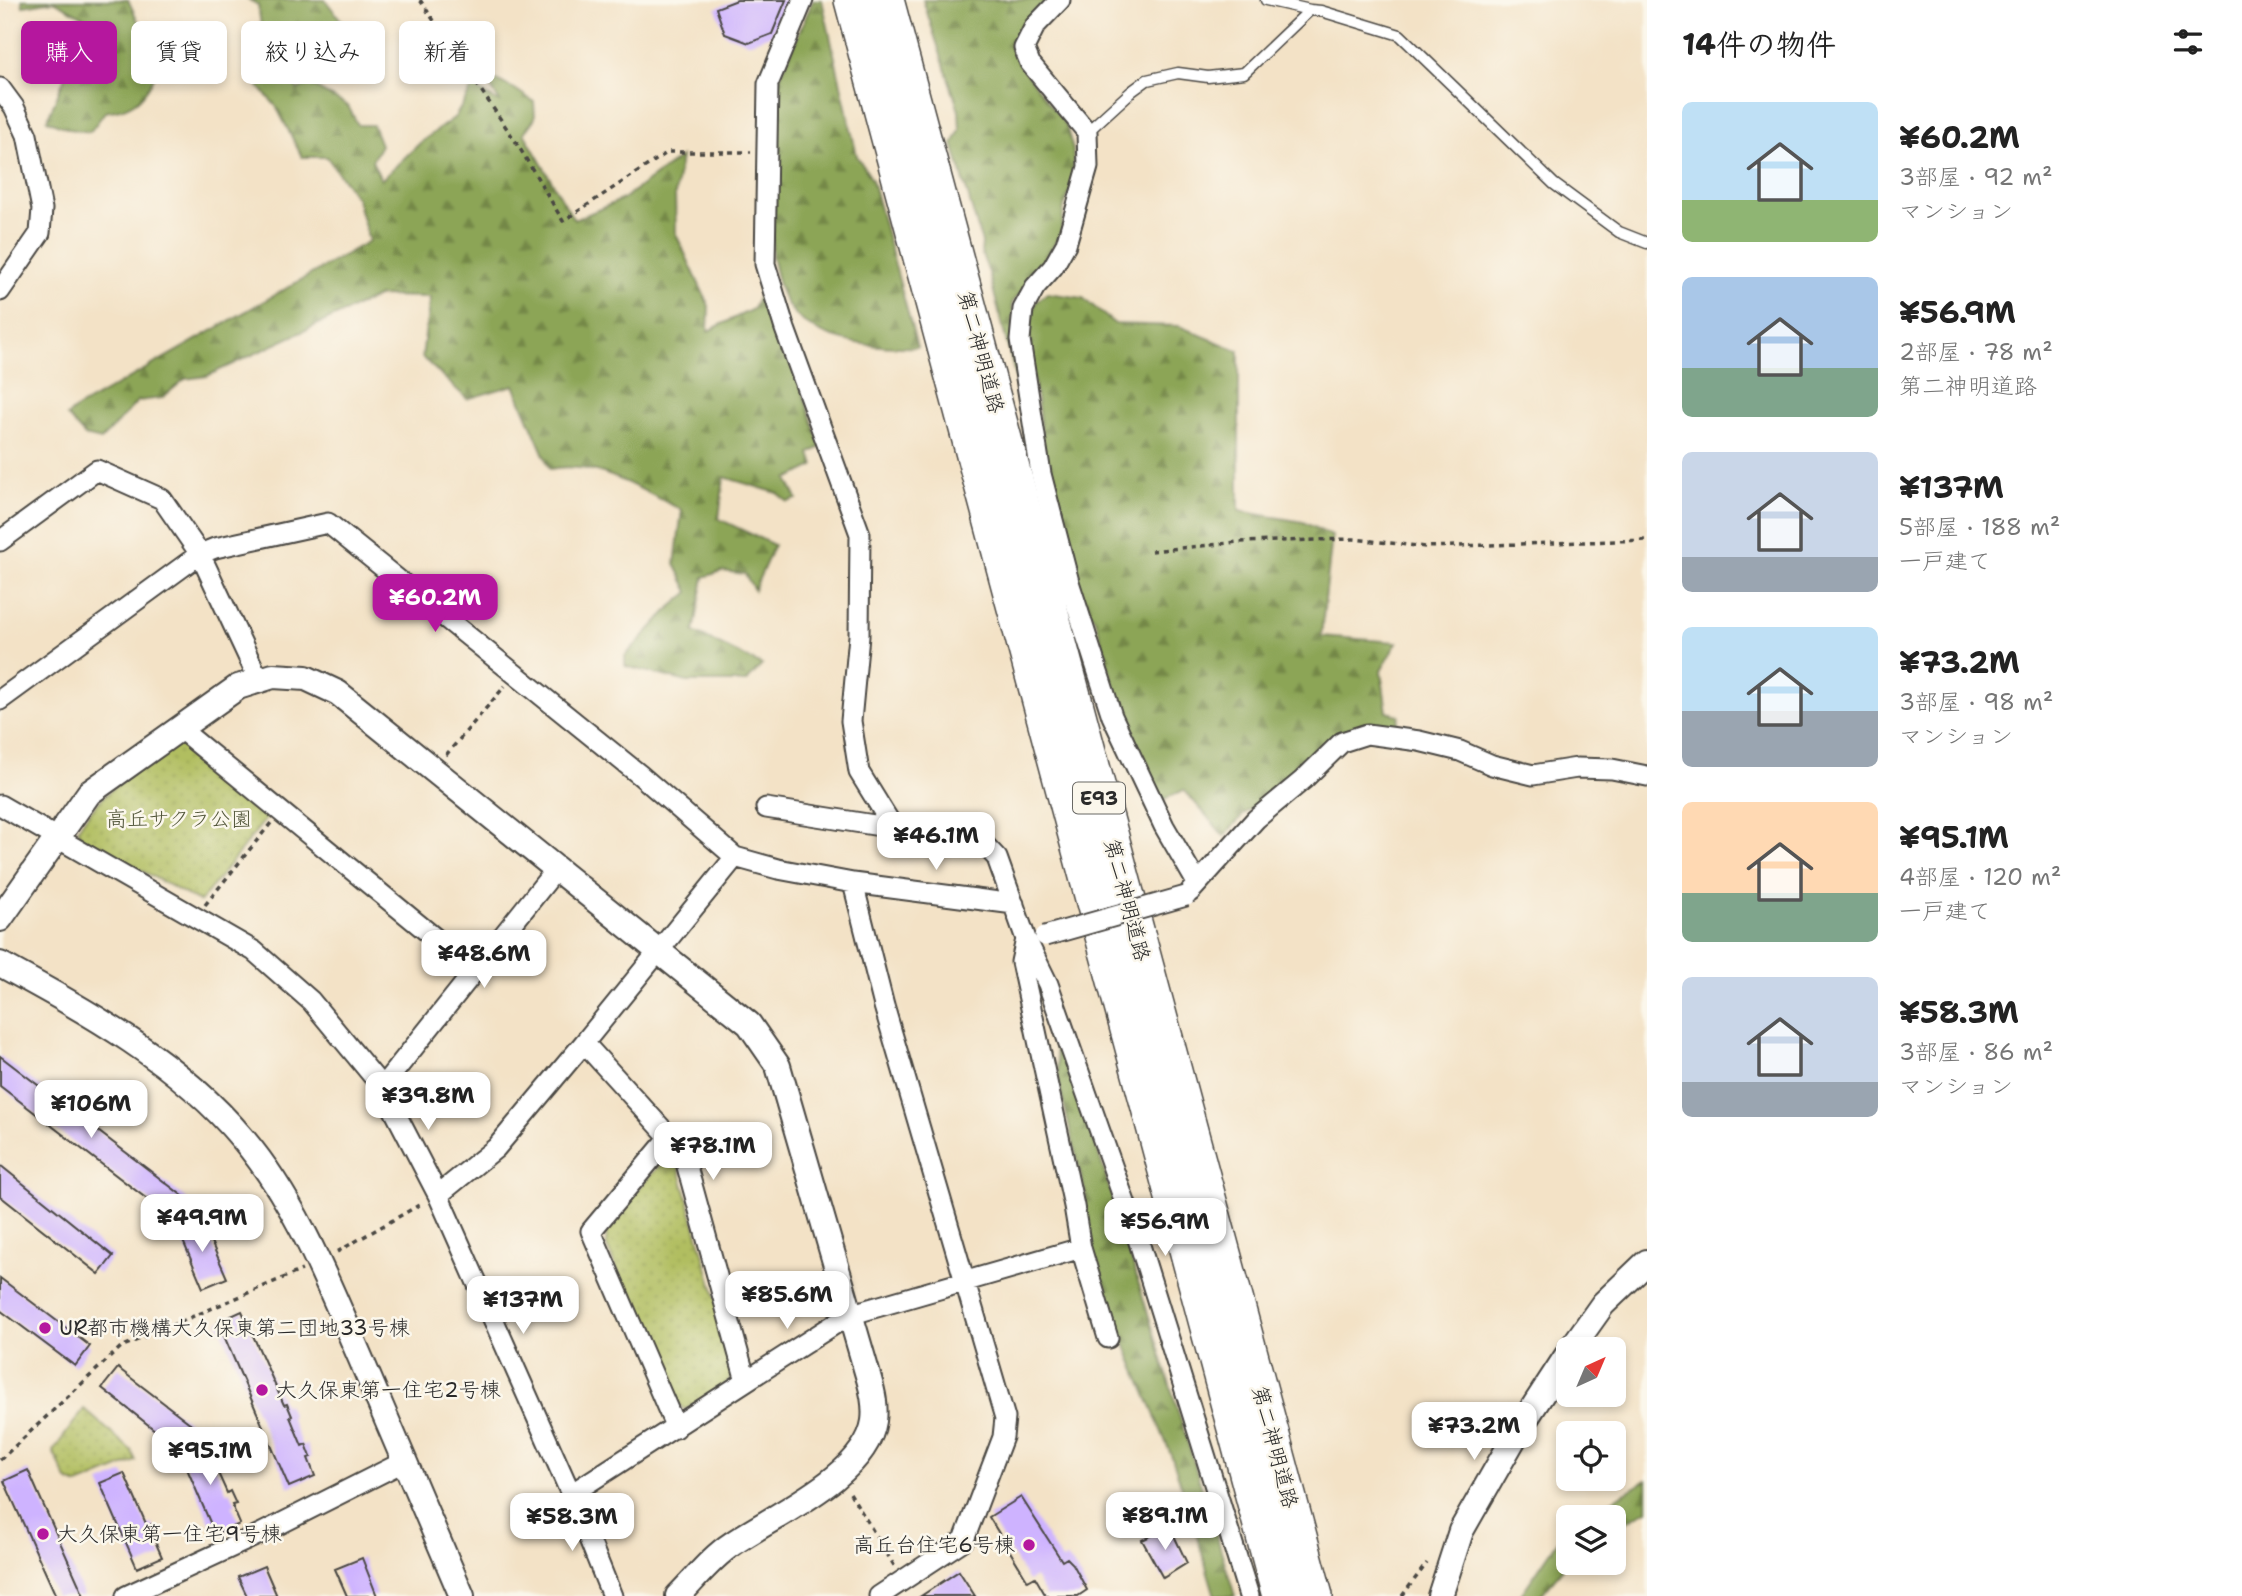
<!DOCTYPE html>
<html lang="ja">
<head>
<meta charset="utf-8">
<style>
	body { margin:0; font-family:"Shantell Sans","Klee One",sans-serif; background:#f6f6f6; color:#222; height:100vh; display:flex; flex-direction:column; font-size:26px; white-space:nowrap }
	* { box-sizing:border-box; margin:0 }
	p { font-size:23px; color:#767676 }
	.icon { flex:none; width:38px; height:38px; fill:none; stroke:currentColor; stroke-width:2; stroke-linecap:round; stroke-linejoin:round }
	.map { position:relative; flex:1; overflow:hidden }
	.details { display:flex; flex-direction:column; background:#fff; width:595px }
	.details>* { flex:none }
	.guide { position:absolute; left:21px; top:21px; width:665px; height:63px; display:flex; gap:14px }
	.needle { width:46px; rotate:44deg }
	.fabs { position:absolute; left:1556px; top:1337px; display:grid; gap:14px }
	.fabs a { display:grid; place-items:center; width:70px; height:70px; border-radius:10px; background:#fff; box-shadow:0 4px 10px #0003; font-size:35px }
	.price { position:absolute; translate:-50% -60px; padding:0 16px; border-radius:14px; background:#fff; color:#222; font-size:23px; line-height:46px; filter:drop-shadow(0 2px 4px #0008) }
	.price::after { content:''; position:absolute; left:50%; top:42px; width:21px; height:16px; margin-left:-10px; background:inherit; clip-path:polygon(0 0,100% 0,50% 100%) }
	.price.current { background:#b5179e; color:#fff }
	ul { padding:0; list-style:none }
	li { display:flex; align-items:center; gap:21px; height:175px; padding:0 35px }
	li span { display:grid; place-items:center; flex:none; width:196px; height:140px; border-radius:10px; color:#555 }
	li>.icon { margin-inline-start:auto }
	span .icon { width:84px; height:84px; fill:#fffc; stroke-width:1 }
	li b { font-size:30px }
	h2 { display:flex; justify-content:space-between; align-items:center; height:84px; padding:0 35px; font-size:30px }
	.pill { padding:0 24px; border-radius:10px; background:#fff; box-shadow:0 4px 10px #0003; font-size:24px; line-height:63px }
	.pill.current { background:#b5179e; color:#fff }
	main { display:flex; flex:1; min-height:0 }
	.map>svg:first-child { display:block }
</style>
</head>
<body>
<main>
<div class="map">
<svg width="1647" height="1596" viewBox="0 0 1647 1596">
	<defs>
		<pattern id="forest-firs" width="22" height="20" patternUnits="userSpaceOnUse" patternTransform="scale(1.75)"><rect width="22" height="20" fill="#8ca556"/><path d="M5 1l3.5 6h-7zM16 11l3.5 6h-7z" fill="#738747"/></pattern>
		<pattern id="park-dots" width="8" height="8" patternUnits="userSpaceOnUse" patternTransform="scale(1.75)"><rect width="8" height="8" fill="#b1be60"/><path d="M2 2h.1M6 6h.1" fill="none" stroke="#98a354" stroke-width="1.8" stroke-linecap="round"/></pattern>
	</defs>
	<rect width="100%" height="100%" fill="#fbf7ec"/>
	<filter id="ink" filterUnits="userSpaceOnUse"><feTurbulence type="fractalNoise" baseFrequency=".0143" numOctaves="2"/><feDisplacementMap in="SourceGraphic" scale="14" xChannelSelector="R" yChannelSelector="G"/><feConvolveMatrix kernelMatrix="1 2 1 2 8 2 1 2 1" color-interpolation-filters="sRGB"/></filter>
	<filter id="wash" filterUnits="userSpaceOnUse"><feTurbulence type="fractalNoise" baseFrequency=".00686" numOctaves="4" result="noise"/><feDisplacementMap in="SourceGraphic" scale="28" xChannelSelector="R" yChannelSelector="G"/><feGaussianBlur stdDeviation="1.57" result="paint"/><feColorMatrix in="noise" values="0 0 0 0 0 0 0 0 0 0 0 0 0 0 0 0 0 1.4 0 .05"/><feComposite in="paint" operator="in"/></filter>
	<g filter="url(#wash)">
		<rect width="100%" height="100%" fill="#f3e2c6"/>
		<path fill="url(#forest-firs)" stroke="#5c6840" stroke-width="2" d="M22 0H128L160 66C145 95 139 108 105 112L90 132 69 129 47 120 89 20 54 1 23 6Z
			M249 0H325L353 35 292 76 263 39 258 5Z
			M813 0H822L857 156 872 180 917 347C876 348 817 344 790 308 779 294 776 273 772 256L778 82Z
			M923 0H1049L1020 28 1010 47 1021 67 1066 125 1073 150 1074 181 1064 207 1061 232 1042 266 1012 303 1020 395 989 273 981 252 982 243 953 144 960 130 959 111Z
			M268 51 298 90 309 84 348 106 358 125H373L381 145 372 161 381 180 421 142 455 117 473 87 501 103 481 73 515 89 534 102 535 118 524 133 574 220 621 200 681 157 675 195 676 234 709 306 708 331 753 309 761 291 770 297 821 447 810 453 814 466 787 479 797 499 788 502 777 493 724 477 719 519 774 545 754 590 745 574 722 571 704 577 694 632 762 665 746 682H687L625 666V656L670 608 689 592 675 564 682 510C641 491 597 459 550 469L514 385 467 399 422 357 430 297 379 296 207 376 185 379 162 398 138 401 101 440 85 436 67 416 77 408 369 241 357 199 327 157H302L276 106 252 79Z
			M1047 293 1083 298 1115 324 1179 326 1239 351V511L1303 522 1332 536 1321 636 1397 642 1381 671 1387 712 1399 715 1397 728 1362 725 1332 737 1309 761 1243 815 1224 836 1184 790 1158 802 1132 752 1096 621 1078 594 1051 493 1027 335 1036 302Z
			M1053 1028 1092 1132 1235 1596H1215C1201 1550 1188 1503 1172 1458 1157 1415 1068 1228 1086 1196L1060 1088Z
			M1647 1480V1510L1614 1529V1517H1583Z
			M1568 1526V1563L1540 1596H1520Z"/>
		<path fill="url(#park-dots)" stroke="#6e7446" stroke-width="2" d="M176 740 185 742 272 811 200 902 81 838 78 829C101 790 141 767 176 740Z
			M668 1156 677 1162 736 1368 727 1383 690 1408 683 1409 670 1392 607 1247 606 1231 614 1216Z
			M84 1409 131 1450 136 1461 78 1485 67 1480 53 1451Z"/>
		<g id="blocks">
			<path fill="#ceb3ff" d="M737 0H786L772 34 749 43 725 34 716 8Z
				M0 1056 188 1200 173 1219 0 1086Z
				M0 1165 113 1256 99 1274 0 1196Z
				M201 1219 227 1278 203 1288 178 1229Z
				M0 1278 90 1346 75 1366 0 1310Z
				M242 1311 284 1405 287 1404 292 1416 290 1417 302 1446 306 1444 311 1457 308 1458 315 1476 289 1487 218 1322Z
				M118 1368 191 1424 175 1446 102 1388Z
				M203 1440 227 1493 230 1491 236 1504 232 1505 240 1524 215 1534 179 1450Z
				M28 1470 39 1495 84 1596H56L4 1481Z
				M124 1473 147 1526 152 1524 158 1537 154 1539 162 1557 137 1568 100 1483Z
				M1021 1497 1062 1561 1067 1558 1073 1564 1087 1590 1078 1596H1046L1035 1577 1028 1581 989 1517Z
				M1170 1527 1187 1563 1163 1578 1142 1540Z
				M362 1558 377 1596H347L335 1569Z
				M264 1566 277 1596H247L238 1577Z
				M959 1571 975 1596H921Z"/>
		</g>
	</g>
	<g filter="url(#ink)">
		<use href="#blocks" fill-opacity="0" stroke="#494642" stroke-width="2"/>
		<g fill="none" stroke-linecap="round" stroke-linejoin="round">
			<g stroke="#494642" stroke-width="13">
				<path id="service" d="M1266 0 1310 10
					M1087 132 1132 91 1147 80 1178 73 1208 77 1244 73 1310 10 1321 11 1400 35 1554 184 1619 232 1647 243"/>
			</g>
			<g stroke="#494642" stroke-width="23">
				<path id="minor" d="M803 0 768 84 765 264 785 329 860 534 859 636 851 721 859 772 893 827
					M1060 0 1035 26 1024 48 1030 63 1087 132 1088 167 1066 244 1053 267 1035 287 1023 309 1020 340 1041 474 1069 582 1112 716 1164 826 1197 883
					M0 88 14 107 27 135 42 209 40 233 0 291
					M0 541 97 470 162 499 200 554 259 680
					M0 700 200 554 215 548 328 523 640 775 735 857 778 869 853 883 1014 904
					M179 728 474 970
					M0 805 254 951 311 1001 382 1087 438 1195 571 1494 612 1596
					M766 808 982 842 997 858 1026 939 1048 984 1139 1242 1249 1596
					M853 883 884 1006 1005 1418 1003 1437 964 1540 879 1596
					M1190 892 1256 819 1303 780 1342 742 1367 734 1419 741 1460 751 1492 765 1533 775 1577 768 1612 769 1647 776
					M1026 939 1021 962 1074 1206 1081 1248 1108 1338
					M584 1043 735 857
					M382 1087 557 868
					M669 1138 591 1231 676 1428
					M438 1195 496 1148 584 1043 683 1152 746 1381 571 1494
					M746 1381 849 1315 1081 1248
					M126 1596 262 1533 405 1461"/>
			</g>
			<g stroke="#494642" stroke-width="28">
				<path id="tertiary" d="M0 919 89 793 238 687 273 676 306 678 338 693 749 1024 778 1066 869 1379C873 1393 876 1406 874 1421 866 1476 774 1515 732 1544 712 1557 695 1579 678 1596
					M0 964C88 1012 178 1061 243 1139 297 1203 327 1281 360 1357 394 1437 428 1516 462 1596
					M1571 1349 1603 1304 1647 1262
					M1440 1596 1461 1531 1521 1426 1568 1354"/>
			</g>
			<g stroke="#494642" stroke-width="38">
				<path id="motorway" d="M852 0 1280 1596
					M886 0 1315 1596"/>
			</g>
			<path stroke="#494642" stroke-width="3.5" stroke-dasharray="5 5" stroke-linecap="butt" d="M420 0 516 142 563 221 668 152H751
				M1151 551 1239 542 1354 539 1426 547 1647 540
				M446 755 505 686
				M205 905 271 823
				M337 1252 421 1204
				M0 1460 121 1347 302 1270
				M850 1493 895 1567
				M1402 1596 1427 1563"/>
			<use href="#service" stroke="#fff" stroke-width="10"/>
			<use href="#minor" stroke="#fff" stroke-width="19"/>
			<use href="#tertiary" stroke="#fff" stroke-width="24"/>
			<use href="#motorway" stroke="#fff" stroke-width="35"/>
			<g stroke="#494642" stroke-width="23" stroke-linecap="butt">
				<path id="minor-bridge" d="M1045 936 1186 896"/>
			</g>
			<use href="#minor-bridge" stroke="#fff" stroke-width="19"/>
		</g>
	</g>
	<g fill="#b5179e" stroke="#fbf7ec" stroke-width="2.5">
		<circle cx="45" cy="1328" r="7"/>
		<circle cx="262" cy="1390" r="7"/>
		<circle cx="43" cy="1534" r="7"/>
		<circle cx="1029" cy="1545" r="7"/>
	</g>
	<g text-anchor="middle" stroke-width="5" stroke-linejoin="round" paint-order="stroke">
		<rect fill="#fbf7ec" stroke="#696865" stroke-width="2" x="1073" y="782.5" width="52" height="31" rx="5"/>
		<g font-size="19" font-weight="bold" fill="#2b2b2b">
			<text x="1099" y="805">E93</text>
		</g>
		<g font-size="21" fill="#2b2b2b" stroke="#fbf7ec">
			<text transform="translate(981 352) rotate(75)" y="7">第二神明道路</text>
			<text transform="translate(1127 900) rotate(75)" y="7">第二神明道路</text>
			<text transform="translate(1275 1447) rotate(75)" y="7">第二神明道路</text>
		</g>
		<g font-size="21" fill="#53573b" stroke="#fbf7ec">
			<text x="179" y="826">高丘サクラ公園</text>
		</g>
		<g font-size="21" fill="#2b2b2b" stroke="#fbf7ec" text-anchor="start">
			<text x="59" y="1335">UR都市機構大久保東第二団地33号棟</text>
			<text x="276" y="1397">大久保東第一住宅2号棟</text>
			<text x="57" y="1541">大久保東第一住宅9号棟</text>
			<text x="1015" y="1552" text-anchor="end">高丘台住宅6号棟</text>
		</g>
	</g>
</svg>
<div class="fabs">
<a><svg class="needle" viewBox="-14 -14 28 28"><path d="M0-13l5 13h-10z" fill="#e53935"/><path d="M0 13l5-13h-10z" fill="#767676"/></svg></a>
<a><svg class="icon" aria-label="locate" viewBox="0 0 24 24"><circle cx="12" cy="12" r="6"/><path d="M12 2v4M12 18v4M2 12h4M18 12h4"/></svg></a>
<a><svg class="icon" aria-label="layers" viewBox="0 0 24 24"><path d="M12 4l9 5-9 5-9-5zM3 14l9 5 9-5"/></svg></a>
</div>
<b class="price current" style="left:435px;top:634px">¥60.2M</b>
<b class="price" style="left:936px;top:872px">¥46.1M</b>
<b class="price" style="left:484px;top:990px">¥48.6M</b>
<b class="price" style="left:428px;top:1132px">¥39.8M</b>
<b class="price" style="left:91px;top:1140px">¥106M</b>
<b class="price" style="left:713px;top:1182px">¥78.1M</b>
<b class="price" style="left:202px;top:1254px">¥49.9M</b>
<b class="price" style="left:1165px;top:1258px">¥56.9M</b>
<b class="price" style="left:787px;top:1331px">¥85.6M</b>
<b class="price" style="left:523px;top:1336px">¥137M</b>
<b class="price" style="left:1474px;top:1462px">¥73.2M</b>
<b class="price" style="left:210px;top:1487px">¥95.1M</b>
<b class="price" style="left:1165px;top:1552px">¥89.1M</b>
<b class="price" style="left:572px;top:1553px">¥58.3M</b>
<div class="guide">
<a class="pill current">購入</a>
<a class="pill">賃貸</a>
<a class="pill">絞り込み</a>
<a class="pill">新着</a>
</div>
</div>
<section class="details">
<h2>14件の物件<svg class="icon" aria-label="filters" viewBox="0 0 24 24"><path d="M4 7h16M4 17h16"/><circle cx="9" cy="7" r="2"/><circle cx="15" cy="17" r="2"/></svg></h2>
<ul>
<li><span style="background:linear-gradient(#bfe0f5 70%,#8fb573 0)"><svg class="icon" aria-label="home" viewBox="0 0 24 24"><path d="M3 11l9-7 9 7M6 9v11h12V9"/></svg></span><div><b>¥60.2M</b><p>3部屋 · 92 m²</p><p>マンション</p></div></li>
<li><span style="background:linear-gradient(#a9c7e8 65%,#7fa58c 0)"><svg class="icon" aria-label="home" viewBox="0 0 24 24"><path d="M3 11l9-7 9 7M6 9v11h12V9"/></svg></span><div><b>¥56.9M</b><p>2部屋 · 78 m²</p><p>第二神明道路</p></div></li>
<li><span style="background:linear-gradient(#c9d6e8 75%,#9aa5b1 0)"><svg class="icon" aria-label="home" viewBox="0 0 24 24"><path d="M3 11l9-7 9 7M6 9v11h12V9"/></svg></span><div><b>¥137M</b><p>5部屋 · 188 m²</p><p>一戸建て</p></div></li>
<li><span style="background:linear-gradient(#bfe0f5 60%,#9aa5b1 0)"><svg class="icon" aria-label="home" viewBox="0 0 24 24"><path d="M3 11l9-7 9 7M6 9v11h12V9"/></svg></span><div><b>¥73.2M</b><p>3部屋 · 98 m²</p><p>マンション</p></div></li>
<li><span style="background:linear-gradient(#ffd9b3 65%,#7fa58c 0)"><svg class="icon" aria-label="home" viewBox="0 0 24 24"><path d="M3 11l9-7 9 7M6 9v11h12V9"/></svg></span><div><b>¥95.1M</b><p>4部屋 · 120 m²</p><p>一戸建て</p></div></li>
<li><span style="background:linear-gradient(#c9d6e8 75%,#9aa5b1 0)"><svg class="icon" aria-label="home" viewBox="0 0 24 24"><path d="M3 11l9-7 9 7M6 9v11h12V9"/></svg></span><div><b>¥58.3M</b><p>3部屋 · 86 m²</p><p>マンション</p></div></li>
</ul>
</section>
</main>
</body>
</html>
